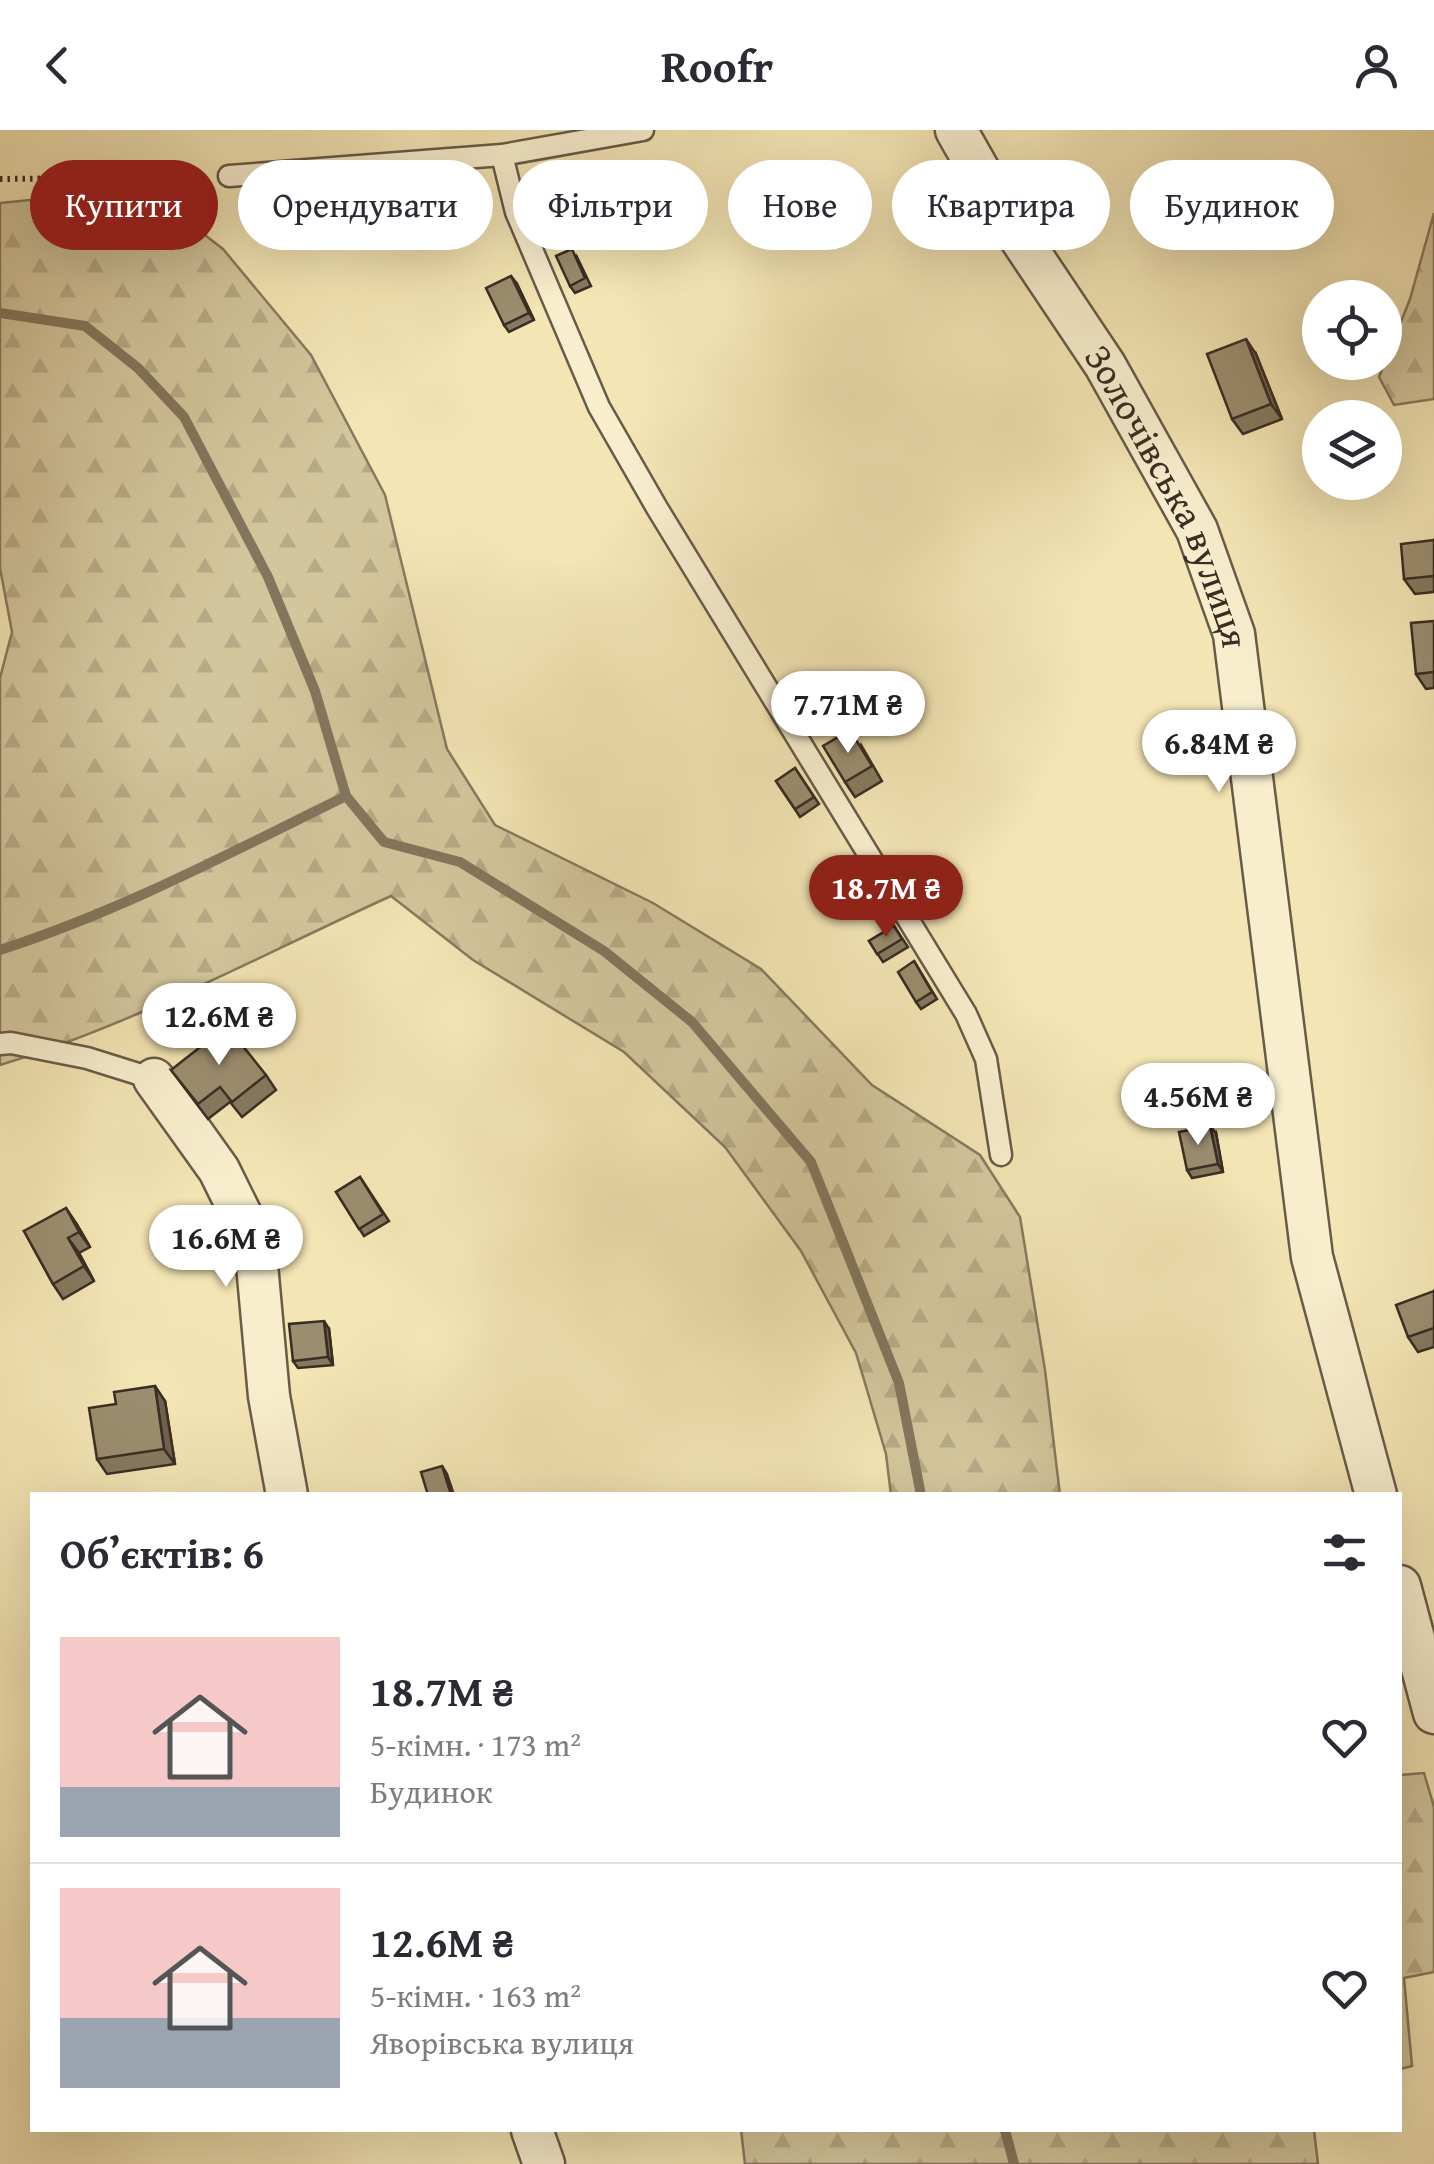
<!DOCTYPE html>
<html lang="uk">
<head>
<meta charset="utf-8">
<style>
	body { margin:0; font-family:"Gentium Book Plus",serif; background:#f7f7f7; color:#2b2b33; height:100vh; display:flex; flex-direction:column; font-size:38px; white-space:nowrap }
	* { box-sizing:border-box; margin:0 }
	p { font-size:32px; color:#7c7c81 }
	.icon { flex:none; width:55px; height:55px; fill:none; stroke:currentColor; stroke-width:2; stroke-linecap:round; stroke-linejoin:round }
	.map { position:relative; flex:1; overflow:hidden }
	.side { position:absolute; left:30px; top:1362px; width:1372px; height:640px; display:flex; flex-direction:column; background:#fff; border-radius:0px; box-shadow:0 10px 40px #0002 }
	.side>* { flex:none }
	.hud { position:absolute; left:30px; top:30px; width:1375px; height:90px; display:flex; gap:20px }
	.buttons { position:absolute; left:1302px; top:150px; display:grid; gap:20px }
	.buttons a { display:grid; place-items:center; width:100px; height:100px; border-radius:50%; background:#fff; box-shadow:0 10px 40px #0002; font-size:50px }
	.price { position:absolute; translate:-50% -85px; padding:0 22px; border-radius:35px; background:#fff; color:#222; font-size:32px; line-height:65px; filter:drop-shadow(0 2px 5px #0008) }
	.price::after { content:''; position:absolute; left:50%; top:60px; width:30px; height:22px; margin-left:-15px; background:inherit; clip-path:polygon(0 0,100% 0,50% 100%) }
	.price.active { background:#8f2418; color:#fff }
	ul { padding:0; list-style:none }
	li { display:flex; align-items:center; gap:30px; height:250px; padding:0 30px }
	li+li { border-top:2px solid #e1e1e2 }
	li span { display:grid; place-items:center; flex:none; width:280px; height:200px; border-radius:0px; color:#555 }
	li>.icon { margin-inline-start:auto }
	span .icon { width:120px; height:120px; fill:#fffc; stroke-width:1 }
	li b { font-size:42px }
	h2 { display:flex; justify-content:space-between; align-items:center; height:120px; padding:0 30px; font-size:42px }
	.tag { padding:0 35px; border-radius:45px; background:#fff; box-shadow:0 10px 40px #0002; font-size:35px; line-height:90px }
	.tag.active { background:#8f2418; color:#fff }
	header { display:flex; justify-content:space-between; align-items:center; height:130px; padding:0 30px; background:#fff; font-size:45px; font-weight:700 }
	.map>svg:first-child { display:block }
</style>
</head>
<body>
<header><svg class="icon" aria-label="back" viewBox="0 0 24 24"><path d="M15 5l-7 7 7 7"/></svg>Roofr<svg class="icon" aria-label="person" viewBox="0 0 24 24"><circle cx="12" cy="8" r="4"/><path d="M4 21q1-7 8-7t8 7"/></svg></header>
<div class="map">
<svg width="1434" height="2034" viewBox="0 0 1434 2034">
	<defs>
		<pattern id="forest-firs" width="22" height="20" patternUnits="userSpaceOnUse" patternTransform="scale(2.5)"><rect width="22" height="20" fill="#d4c69c"/><path d="M5 1l3.5 6h-7zM16 11l3.5 6h-7z" fill="#b7aa86"/></pattern>
	</defs>
	<rect width="100%" height="100%" fill="#f4e5b4"/>
	<filter id="stains"><feTurbulence type="fractalNoise" baseFrequency=".002" numOctaves="4"/><feColorMatrix values="0 0 0 0 .2 0 0 0 0 .09 0 0 0 0 .02 0 0 0 .5 -.17"/></filter>
	<radialGradient id="worn" r=".72"><stop offset=".6" stop-color="#630" stop-opacity="0"/><stop offset="1" stop-color="#630" stop-opacity=".3"/></radialGradient>
	<path fill="url(#forest-firs)" stroke="#877a60" stroke-width="2.5" d="M71 66 167 76 223 119 311 225 385 365 447 619 495 695 653 773 761 839 872 955 980 1025 1020 1087 1045 1240 1060 1365H891L886 1324 856 1223 801 1121 725 1017 624 922 473 830 391 766C261 825 137 893 0 935V548L12 502 0 438V73Z
		M1434 83V269L1394 275 1379 247 1410 169Z
		M1424 1643 1434 1677V1842L1404 1848 1412 1936 1400 1939V1645Z
		M741 2000H1314L1318 2034H745Z"/>
	<g fill="none" stroke-linecap="round" stroke-linejoin="round">
		<path stroke="#84765d" stroke-width="10" d="M0 183 85 196 138 238 184 287 268 447 315 561 346 666 384 712 460 732 604 821 692 892 811 1032 899 1253 921 1365
			M0 820C121 781 232 722 346 666
			M1005 2000 1014 2034"/>
		<g stroke="#685b48" stroke-width="25">
			<path id="lane" d="M502 25 516 82 599 277 657 378 966 884 986 929 1001 1025
				M229 46 502 25 643 0
				M0 914 11 913 87 928 154 949"/>
		</g>
		<g stroke="#685b48" stroke-width="45">
			<g id="street">
				<path id="s1" d="M956 0 1002 81 1105 235 1197 400 1234 504 1312 1127 1376 1365"/>
				<path d="M154 949 219 1040 255 1113 269 1266 287 1365"/>
				<path d="M1400 1456 1434 1583"/>
				<path d="M532 2000 544 2034"/>
			</g>
		</g>
		<path stroke="#3a2d24" stroke-width="6" stroke-dasharray="2.5 5" stroke-linecap="butt" d="M0 49 204 47"/>
		<use href="#lane" stroke="#f8eece" stroke-width="20"/>
		<use href="#street" stroke="#f8eece" stroke-width="40"/>
	</g>
	<path fill="#85795f" stroke="#3a2d24" stroke-width="2.5" d="M577 127 591 156 575 163 570 156Z
		M517 154 534 190 509 202 504 195Z
		M1256 224 1282 289 1243 304 1232 289Z
		M1434 410V462L1415 464 1404 449Z
		M1434 491V558L1426 559 1416 544Z
		M861 615 882 651 855 667 845 652Z
		M795 638 819 674 800 687 776 651Z
		M894 796 908 817 883 832 869 811Z
		M914 831 937 869 921 879 916 872Z
		M171 940 266 945 276 960 242 987 230 972 208 989Z
		M1216 1003 1223 1042 1192 1048 1187 1040Z
		M360 1047 389 1091 364 1106 336 1062Z
		M76 1093 90 1117 79 1123 94 1151 63 1169 53 1154 24 1101Z
		M1434 1161V1217L1418 1222 1408 1207Z
		M329 1199 333 1235 298 1238 293 1231Z
		M165 1271 175 1334 107 1344 97 1329 116 1274Z"/>
	<path fill="#6c634e" stroke="#3a2d24" stroke-width="2.5" d="M511 146 517 154 534 190 529 183Z
		M1246 209 1256 224 1282 289 1271 274Z
		M1210 996 1216 1003 1223 1042 1218 1034Z
		M66 1078 76 1093 90 1117 79 1102Z
		M68 1108 79 1123 94 1151 84 1136Z
		M324 1191 329 1199 333 1235 328 1227Z
		M155 1256 165 1271 175 1334 164 1319Z
		M442 1336 447 1344 454 1365H451Z"/>
	<path fill="#9b8d6f" stroke="#3a2d24" stroke-width="2.5" d="M572 119 585 148 570 156 556 126Z
		M511 146 529 183 504 195 486 158Z
		M1246 209 1271 274 1232 289 1207 224Z
		M1434 410V446L1404 449 1401 414Z
		M1434 491V542L1416 544 1411 493Z
		M850 600 872 636 845 652 823 616Z
		M795 638 814 667 795 679 776 651Z
		M894 796 902 809 877 824 869 811Z
		M914 831 932 862 916 872 898 842Z
		M227 896 266 945 232 972 220 957 198 974 171 940Z
		M1210 996 1218 1034 1187 1040 1179 1002Z
		M360 1047 383 1084 359 1099 336 1062Z
		M66 1078 79 1102 68 1108 84 1136 53 1154 24 1101Z
		M1434 1161V1198L1408 1207 1396 1175Z
		M324 1191 328 1227 293 1231 289 1194Z
		M155 1256 164 1319 97 1329 89 1278 116 1274 114 1262Z
		M442 1336 451 1365H428L421 1342Z"/>
	<g text-anchor="middle" stroke-width="8" stroke-linejoin="round" paint-order="stroke">
		<g font-size="38" fill="#3a2d24" stroke="#f8eece">
			<text dy="13" stroke="none"><textPath href="#s1" startOffset="425">Золочівська вулиця</textPath></text>
		</g>
	</g>
	<rect width="100%" height="100%" filter="url(#stains)"/>
	<rect width="100%" height="100%" fill="url(#worn)"/>
</svg>
<div class="buttons">
<a><svg class="icon" aria-label="locate" viewBox="0 0 24 24"><circle cx="12" cy="12" r="6"/><path d="M12 2v4M12 18v4M2 12h4M18 12h4"/></svg></a>
<a><svg class="icon" aria-label="layers" viewBox="0 0 24 24"><path d="M12 4l9 5-9 5-9-5zM3 14l9 5 9-5"/></svg></a>
</div>
<b class="price" style="left:848px;top:626px">7.71M ₴</b>
<b class="price" style="left:1219px;top:665px">6.84M ₴</b>
<b class="price active" style="left:886px;top:810px">18.7M ₴</b>
<b class="price" style="left:219px;top:938px">12.6M ₴</b>
<b class="price" style="left:1198px;top:1018px">4.56M ₴</b>
<b class="price" style="left:226px;top:1160px">16.6M ₴</b>
<div class="hud">
<a class="tag active">Купити</a>
<a class="tag">Орендувати</a>
<a class="tag">Фільтри</a>
<a class="tag">Нове</a>
<a class="tag">Квартира</a>
<a class="tag">Будинок</a>
</div>
<section class="side">
<h2>Об’єктів: 6<svg class="icon" aria-label="filters" viewBox="0 0 24 24"><path d="M4 7h16M4 17h16"/><circle cx="9" cy="7" r="2"/><circle cx="15" cy="17" r="2"/></svg></h2>
<ul>
<li><span style="background:linear-gradient(#f6c9c9 75%,#9aa5b1 0)"><svg class="icon" aria-label="home" viewBox="0 0 24 24"><path d="M3 11l9-7 9 7M6 9v11h12V9"/></svg></span><div><b>18.7M ₴</b><p>5-кімн. · 173 m²</p><p>Будинок</p></div><svg class="icon" aria-label="heart" viewBox="0 0 24 24"><path d="M12 20l-8-8c-3-5 5-10 8-4 3-6 11-1 8 4z"/></svg></li>
<li><span style="background:linear-gradient(#f6c9c9 65%,#9aa5b1 0)"><svg class="icon" aria-label="home" viewBox="0 0 24 24"><path d="M3 11l9-7 9 7M6 9v11h12V9"/></svg></span><div><b>12.6M ₴</b><p>5-кімн. · 163 m²</p><p>Яворівська вулиця</p></div><svg class="icon" aria-label="heart" viewBox="0 0 24 24"><path d="M12 20l-8-8c-3-5 5-10 8-4 3-6 11-1 8 4z"/></svg></li>
</ul>
</section>
</div>
</body>
</html>
